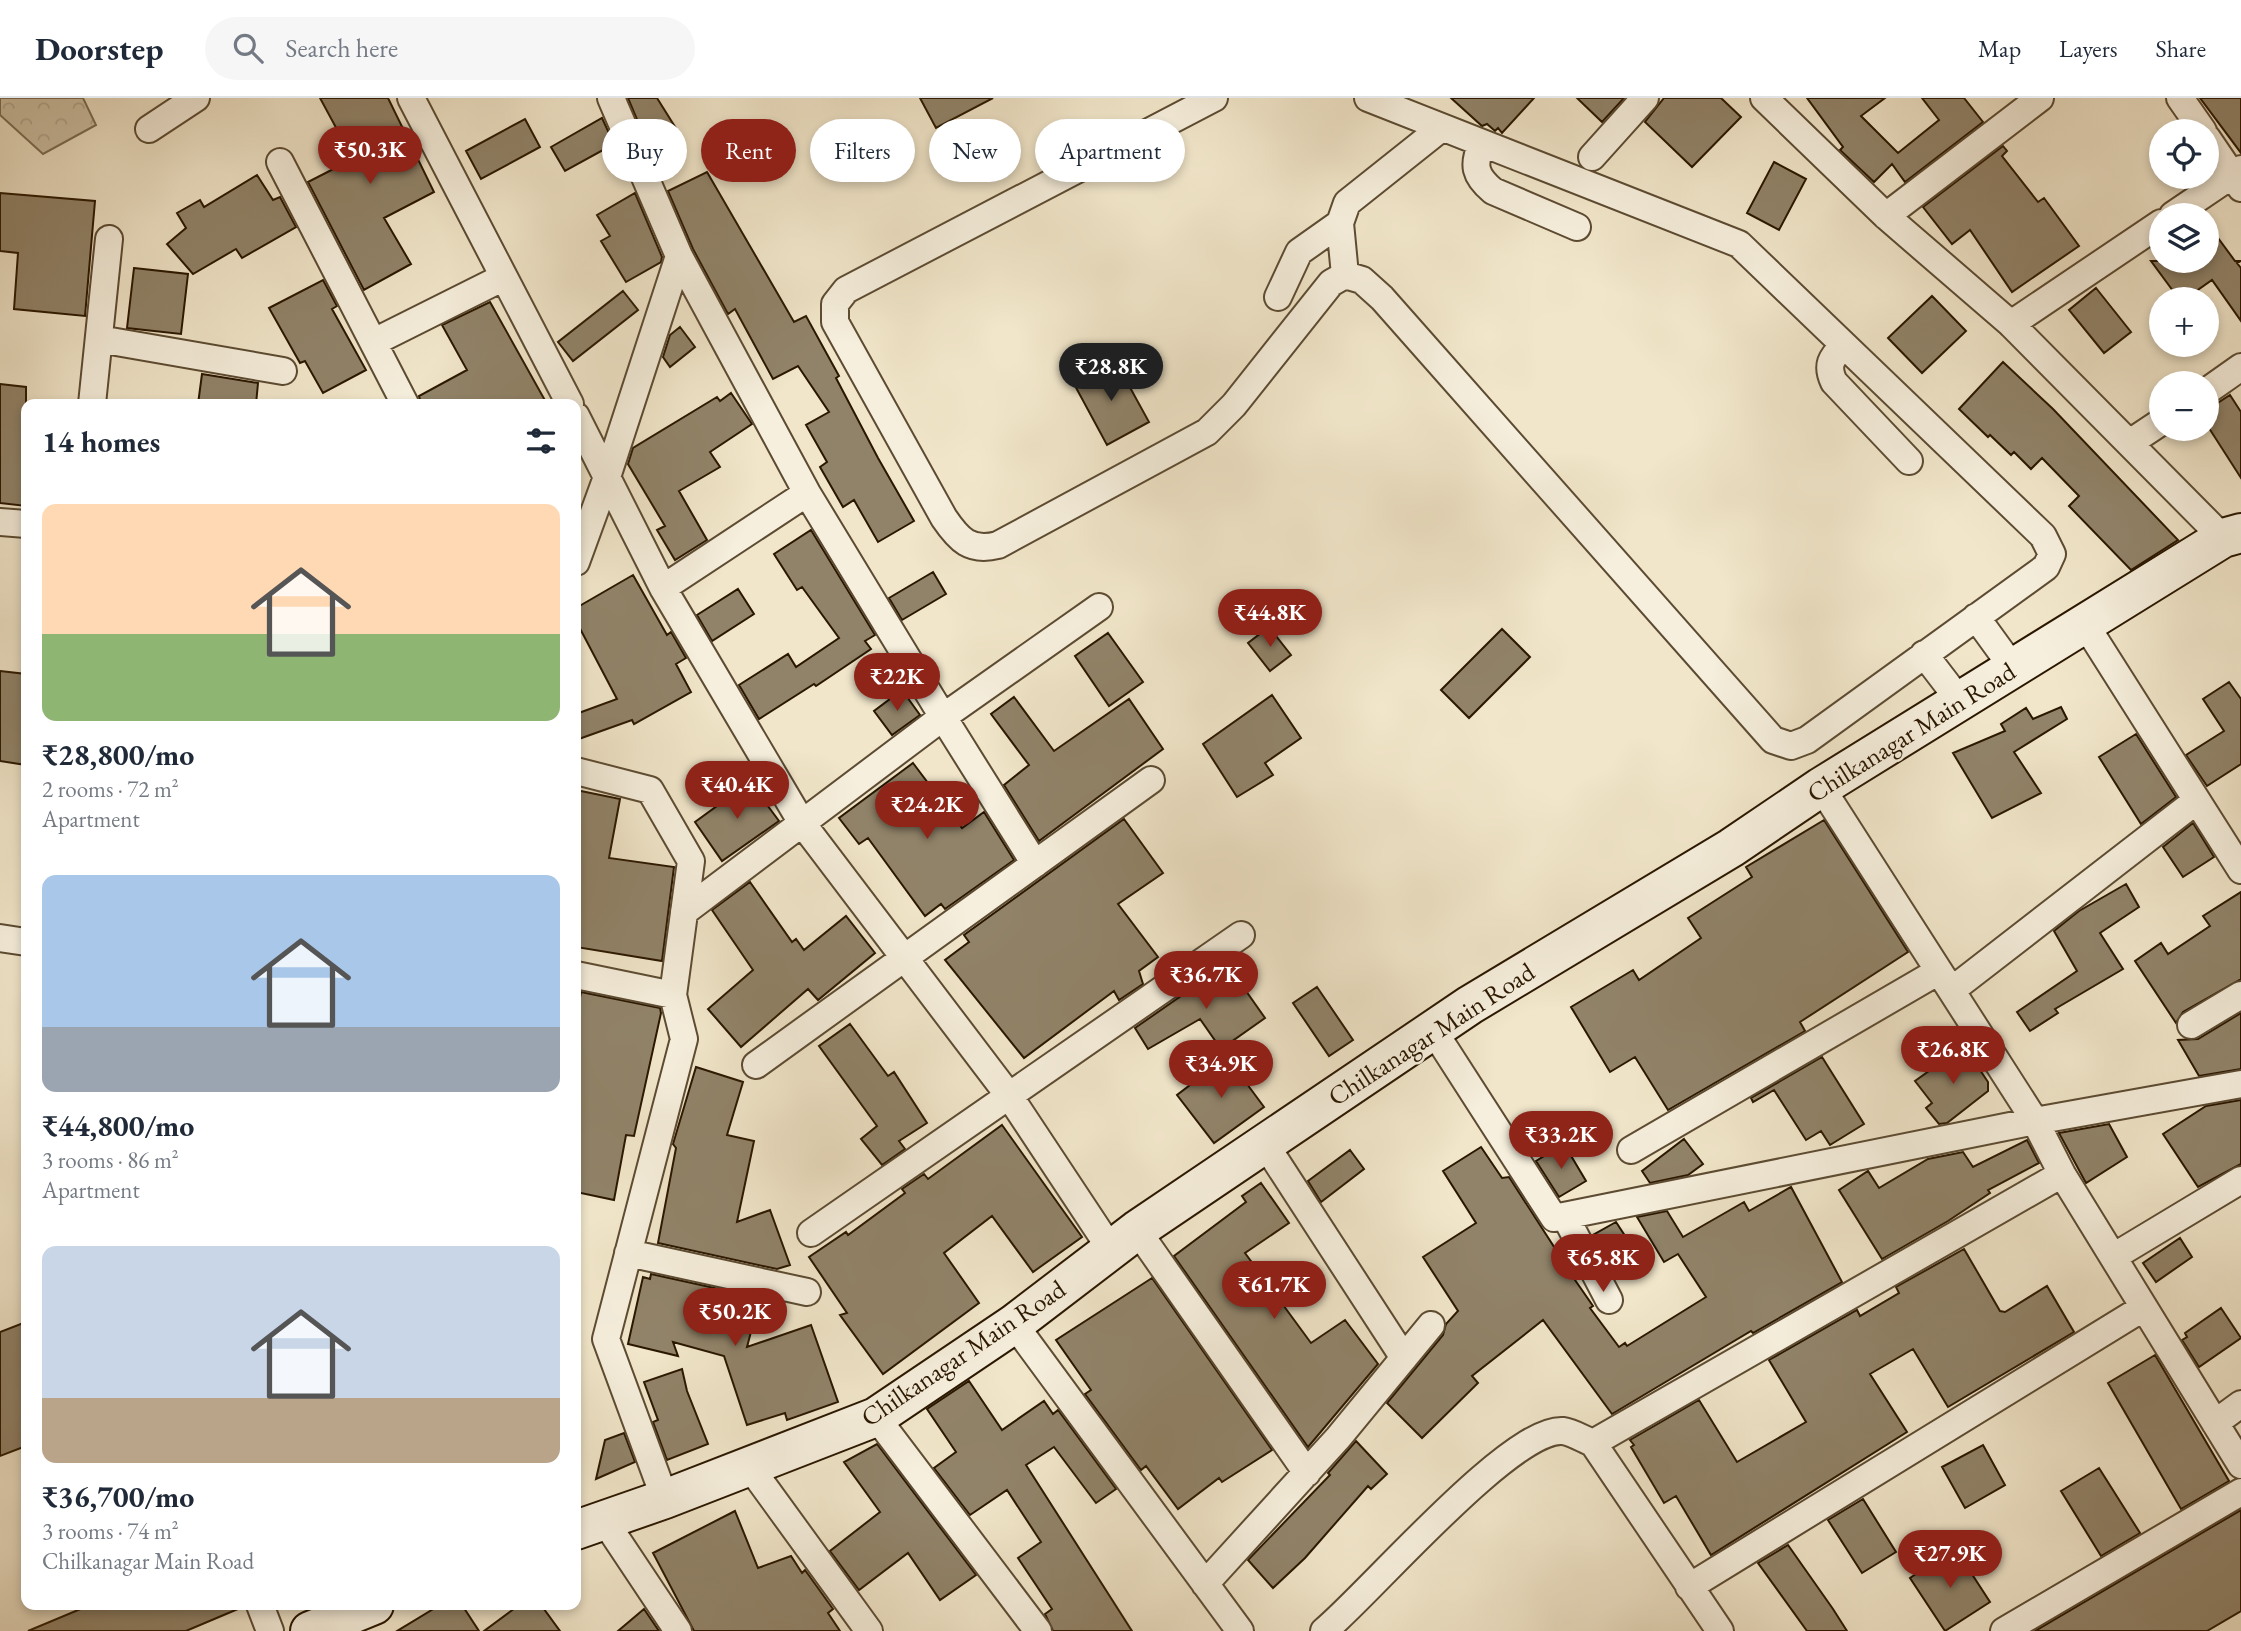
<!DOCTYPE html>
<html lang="en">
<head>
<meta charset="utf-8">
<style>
	body { margin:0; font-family:"EB Garamond",serif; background:#f6f6f7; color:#1f2937; height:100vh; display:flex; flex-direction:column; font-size:26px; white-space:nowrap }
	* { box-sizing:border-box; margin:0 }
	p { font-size:23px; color:#747a83 }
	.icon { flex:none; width:38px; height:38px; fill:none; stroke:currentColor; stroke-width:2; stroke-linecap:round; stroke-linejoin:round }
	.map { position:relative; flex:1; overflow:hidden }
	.side { position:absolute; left:21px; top:301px; width:560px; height:1211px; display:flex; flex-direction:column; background:#fff; border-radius:14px; box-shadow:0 4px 10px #0003 }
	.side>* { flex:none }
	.top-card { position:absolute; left:602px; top:21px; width:665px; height:63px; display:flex; gap:14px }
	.fabs { position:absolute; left:2149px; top:21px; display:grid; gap:14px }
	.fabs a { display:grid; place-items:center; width:70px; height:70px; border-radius:50%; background:#fff; box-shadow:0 4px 10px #0003; font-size:35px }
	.price { position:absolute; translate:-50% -60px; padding:0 16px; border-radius:24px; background:#8f2418; color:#fff; font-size:23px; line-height:46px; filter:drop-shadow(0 2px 4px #0008) }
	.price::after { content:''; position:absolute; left:50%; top:42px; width:21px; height:16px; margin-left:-10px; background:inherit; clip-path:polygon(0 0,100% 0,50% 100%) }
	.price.current { background:#222; color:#fff }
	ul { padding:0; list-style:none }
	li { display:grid; align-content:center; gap:14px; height:371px; padding:0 21px }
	li span { display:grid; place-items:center; height:217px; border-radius:14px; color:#555 }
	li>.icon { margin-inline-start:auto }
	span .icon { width:126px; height:126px; fill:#fffc; stroke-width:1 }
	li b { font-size:30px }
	h2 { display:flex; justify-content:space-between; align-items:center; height:84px; padding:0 21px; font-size:30px }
	.pill { padding:0 24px; border-radius:32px; background:#fff; box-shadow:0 4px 10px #0003; font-size:24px; line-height:63px }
	.pill.current { background:#8f2418; color:#fff }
	header { display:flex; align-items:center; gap:42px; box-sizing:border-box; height:98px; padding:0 35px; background:#fff; border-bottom:2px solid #e0e1e3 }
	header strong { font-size:33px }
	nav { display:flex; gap:38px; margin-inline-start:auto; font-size:24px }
	.search { width:490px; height:63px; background:#f6f6f7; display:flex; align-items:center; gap:18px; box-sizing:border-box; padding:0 24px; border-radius:38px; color:#747a83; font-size:26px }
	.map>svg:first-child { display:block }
</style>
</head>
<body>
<header>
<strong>Doorstep</strong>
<div class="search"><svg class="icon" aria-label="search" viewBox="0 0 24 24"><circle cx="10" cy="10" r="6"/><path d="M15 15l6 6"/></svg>Search here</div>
<nav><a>Map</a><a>Layers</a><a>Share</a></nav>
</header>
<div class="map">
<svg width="2241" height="1533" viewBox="0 0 2241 1533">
	<defs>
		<pattern id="park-crowns" width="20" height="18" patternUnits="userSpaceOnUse" patternTransform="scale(1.75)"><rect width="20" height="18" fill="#cfc3a8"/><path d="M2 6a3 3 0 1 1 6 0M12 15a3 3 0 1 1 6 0" fill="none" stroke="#b2a78f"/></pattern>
	</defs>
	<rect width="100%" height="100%" fill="#f1e6ca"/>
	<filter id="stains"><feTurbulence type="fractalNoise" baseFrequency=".00286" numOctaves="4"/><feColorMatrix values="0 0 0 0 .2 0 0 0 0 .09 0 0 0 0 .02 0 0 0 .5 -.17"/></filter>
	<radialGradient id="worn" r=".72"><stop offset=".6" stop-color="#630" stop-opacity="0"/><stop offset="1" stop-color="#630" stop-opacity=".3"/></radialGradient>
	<path fill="url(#park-crowns)" stroke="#7c6d54" stroke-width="2" d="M0 0H83L96 27 43 56 0 17Z"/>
	<path fill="#918369" stroke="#2a1700" stroke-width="2" d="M320 0H388L434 94 384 120 411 166 364 192 308 84 353 61Z
		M628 0H657L677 32 655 45 645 28 641 31Z
		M920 0H993L936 30Z
		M1451 0H1534L1502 35 1498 30 1495 33 1487 26 1482 28Z
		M1577 0H1624L1602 24Z
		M1664 0H1721L1741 19 1692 69 1645 24Z
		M1807 0H1885L1861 18 1898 55 1939 22 1922 0H1964L1983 24 1905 84 1892 66 1874 84 1840 52 1843 49Z
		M2200 0H2241V55Z
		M602 20 614 46 565 73 551 49Z
		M525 21 540 49 481 81 466 53Z
		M2003 48 2007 53 2002 58 2038 104 2044 100 2079 148 2012 194 1970 132 1952 146 1923 109Z
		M1774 64 1806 81 1779 132 1747 115Z
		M707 74 794 224 806 218 839 278 836 280 878 360 914 423 878 444 854 402 843 409 820 369 827 364 806 327 829 314 798 268 773 281 735 211 728 216 693 151 668 93Z
		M257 77 273 102 280 99 296 129 242 160 236 151 193 176 167 146 186 130 177 115 200 102 204 109Z
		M0 95 95 103 85 218 14 211 18 155 0 153Z
		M635 95 662 159 661 164 626 184 601 143 610 138 597 117Z
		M2207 125 2235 163H2241L2237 165 2241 170V223L2212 182 2185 201H2179L2151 163H2207Z
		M134 170 188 176 181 236 127 230Z
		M323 182 337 208 332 211 366 272 323 295 305 263 300 265 269 210Z
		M2096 190 2131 234 2104 255 2069 212Z
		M623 193 638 212 573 263 558 244Z
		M1932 198 1966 233 1922 275 1888 240Z
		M490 204 547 306H421L419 298 467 272 442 227Z
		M680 229 695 249 670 269 663 259 670 237Z
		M1116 264 1149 324 1107 347 1074 286Z
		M2003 264 2053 311 2178 442 2131 472 2069 408 2079 398 2042 360 2031 371 2014 354 2011 357 1990 337 1988 339 1959 311Z
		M202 276 258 285 256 306H198Z
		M0 286 26 289V408L0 405Z
		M731 295 752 326 710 354 720 369 679 393 707 442 675 462 657 432 665 428 628 366 633 350 717 299 720 303Z
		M2230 297 2241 314V380L2207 327V312Z
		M811 432 875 537 865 543 871 551 816 588 814 586 759 621 739 587 788 556 796 569 839 540 802 489 797 492 774 456Z
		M933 474 946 496 902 522 889 500Z
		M633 477 667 537 671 534 686 560 676 566 691 594 634 626 632 622 576 642V616L617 601 576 523V510Z
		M738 491 754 516 712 543 697 517Z
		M1269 529 1291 557 1270 573 1248 545Z
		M1502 531 1530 559 1469 620 1441 592Z
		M1108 535 1143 584 1109 608 1075 558Z
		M0 573 26 576V667L0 663Z
		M2229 584 2241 601V666L2207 688 2186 657 2224 633 2203 601Z
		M902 592 920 617 892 637 874 613Z
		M1272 597 1301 640 1265 665 1273 677 1237 699 1203 646Z
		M1014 599 1054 653 1129 601 1163 651 1039 743 1004 687 1029 667 991 616Z
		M2061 609 2067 621 2014 654 2041 695 1992 720 1953 655 2005 633 2001 626 2026 610 2033 621Z
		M2136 636 2176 699 2141 726 2099 659Z
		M913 665 962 730 984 714 1014 762 945 811 941 806 925 818 868 740 859 746 839 720Z
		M750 684 779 723 722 763 695 724Z
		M576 692 620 701 609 760 674 769 662 863 576 849Z
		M1124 721 1163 775 1118 806 1158 859 1139 873 1143 886 1119 902 1114 893 1024 960 945 862 969 844 964 837Z
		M1824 722 1908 854 1800 924 1805 933 1668 1012 1635 959 1610 974 1571 909 1633 872 1639 882 1701 840 1688 820 1752 779 1746 769Z
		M2193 725 2214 759 2183 779 2163 749Z
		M750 784 792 844 796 841 804 852 846 818 875 855 818 902 808 891 741 949 708 911 753 872 712 812Z
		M2126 786 2139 809 2100 835 2123 871 2055 911 2058 915 2030 933 2017 914 2077 873 2054 833 2079 813Z
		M2241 794V881L2183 914 2176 925 2135 863 2161 845 2168 856 2210 828 2203 818Z
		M1227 866 1265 920 1221 951 1200 921 1148 951 1135 930Z
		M1317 889 1353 942 1329 958 1293 905Z
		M581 894 660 910 661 915 634 1038 626 1037 614 1102 576 1094V922Z
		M2241 915V971L2199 978 2178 942 2198 941Z
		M850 926 888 978 894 974 927 1025 899 1043 905 1051 882 1067 861 1041 877 1028 819 948Z
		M1964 948 1988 984V993L1947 1025 1939 1026 1926 1010 1932 1005 1915 983Z
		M1227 959 1264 1009 1214 1045 1177 997Z
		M1822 959 1864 1026 1830 1047 1821 1033 1806 1042 1774 992 1753 1004 1751 1000Z
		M696 969 743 984 727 1037 754 1043 737 1124 770 1112 790 1167 777 1171 658 1145 676 1050 673 1046Z
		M2241 1002V1066L2198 1089 2163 1036 2206 1008Z
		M2109 1026 2127 1059 2086 1085 2059 1035Z
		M1002 1027 1082 1139 1033 1174 992 1118 944 1155 979 1205 883 1276 840 1217 847 1215 809 1159 846 1134 848 1137 905 1095 902 1091 924 1076 928 1081Z
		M1684 1041 1703 1066 1688 1077 1650 1085 1642 1073Z
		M2027 1042 2039 1065 1988 1092 1990 1095 1948 1123 1882 1161 1839 1092 1868 1073 1879 1090 1928 1061 1963 1054 1973 1069Z
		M1564 1046 1586 1083 1559 1099 1536 1063Z
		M1481 1049 1502 1080 1509 1079 1560 1158 1566 1154 1579 1179 1575 1182 1593 1208 1590 1210 1619 1249 1625 1245 1627 1248 1706 1199 1678 1156 1664 1164 1637 1119 1667 1113 1683 1139 1744 1104 1749 1113 1791 1089 1842 1184 1753 1235 1751 1233 1612 1316 1543 1222 1472 1278 1478 1285 1422 1340 1387 1305 1443 1237 1446 1226 1458 1213 1423 1159 1476 1125 1443 1073Z
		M1350 1052 1364 1071 1321 1104 1308 1083Z
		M1261 1085 1289 1125 1245 1155 1311 1245 1345 1222 1378 1266 1308 1349 1174 1158 1246 1104 1242 1098Z
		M1616 1124 1631 1147 1606 1163 1593 1137Z
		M2180 1140 2192 1159 2156 1184 2143 1165Z
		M1964 1151 2000 1213 2005 1214 2047 1188 2074 1234 1948 1309 1913 1251 1870 1276 1907 1334 1711 1457 1676 1398 1664 1405 1631 1349 1634 1347 1630 1342 1699 1302 1737 1364 1806 1324 1769 1262 1857 1212 1860 1218 1899 1195 1896 1189Z
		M651 1176 719 1191 702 1197 757 1211 747 1249 811 1227 838 1304 787 1322 785 1315 747 1327 724 1258 673 1244 678 1258 628 1246 643 1179 650 1181Z
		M1152 1180 1272 1352 1222 1384 1219 1380 1178 1411 1146 1368 1141 1372 1085 1296 1091 1292 1056 1242Z
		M2221 1210 2241 1240 2199 1269 2182 1242 2187 1239 2185 1235Z
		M26 1224V1348L0 1358V1234Z
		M2155 1257 2229 1383 2181 1411 2108 1285Z
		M682 1271 687 1293 708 1346 667 1362 653 1324 658 1322 644 1284Z
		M969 1283 1002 1332 1044 1303 1053 1316 1058 1312 1116 1391 1096 1405 1054 1349 1026 1367 1132 1533H1053L1045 1516 1052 1511 1018 1460 1041 1444 1007 1392 970 1417 934 1370 956 1354 927 1311Z
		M624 1335 635 1364 596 1381 605 1342Z
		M1356 1343 1387 1376 1371 1391 1368 1388 1305 1460 1273 1490 1248 1462 1330 1377 1328 1375Z
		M877 1346 976 1477 940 1502 908 1455 859 1492 830 1453 880 1414 844 1364Z
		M1983 1347 2005 1387 1965 1410 1942 1369Z
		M2099 1370 2140 1435 2101 1458 2061 1393Z
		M1863 1401 1896 1454 1862 1475 1828 1422Z
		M2241 1412V1513L2207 1533H2035Z
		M735 1413 758 1470 791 1458 802 1475 805 1472 833 1511 828 1515 840 1533H694L653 1455Z
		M1788 1447 1833 1511 1847 1533H1807L1758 1465Z
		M1955 1450 1990 1504 1945 1533 1910 1480Z
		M90 1507H245V1508L186 1533H28Z
		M440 1507H462L479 1533H397Z
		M519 1507H541L560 1533H484Z
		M644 1511 659 1533H618Z"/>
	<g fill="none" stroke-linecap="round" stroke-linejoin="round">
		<g stroke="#5c4b32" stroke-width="30">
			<path id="street" d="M411 0 570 306
				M611 0 679 158 807 395 943 619 684 814
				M1214 0 846 192 835 206V224L944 420C959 442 970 454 998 447L1207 334 1234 307 1331 185 1345 177 1362 182 1382 200 1773 642 1791 648 1807 642 2046 469 2052 456 2043 438 1739 146 1368 0
				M1764 0 1886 118 2011 226 2223 440
				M2180 0 2203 33
				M149 31 196 0
				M2207 40 2241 90
				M1482 46C1472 67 1475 78 1493 93L1577 129
				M1592 59 1645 0
				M280 64 405 306
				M2173 117 2241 71
				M1886 118 2040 0
				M1345 177 1340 125 1347 105 1440 31
				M1278 199 1299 154 1340 125
				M2011 226 2161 125
				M99 241 283 273
				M374 244 504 179
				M1844 247C1831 260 1826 267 1834 284L1909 363
				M2207 293 2241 269
				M92 306 109 141
				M576 318 663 490 802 725 1010 999 1112 1153
				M2131 344 2161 324
				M0 424 26 426
				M576 464 607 379 679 158
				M663 490 807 395
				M1976 519 2013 570
				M2085 526 2241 772
				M1924 556 1960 603
				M576 673 650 692 691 763 673 897 684 941 606 1241 665 1401
				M1821 689 2035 1023 2062 1076 2241 1367
				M1035 766 943 619 1099 509
				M0 840 26 844
				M576 877 673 897
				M1952 892 2196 703
				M2191 927 2241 897
				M1433 932 1554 1120 2035 1023 2241 986
				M756 967 1151 682
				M1265 1046 1404 1260
				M1631 1052 1939 873
				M1565 1118 1609 1202
				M1137 1132 1307 1375
				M811 1135 1241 837
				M628 1155 807 1194
				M2113 1159 2241 1082
				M1014 1226 1240 1533
				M876 1319 1038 1533
				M2215 1325 2241 1306
				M1593 1345 2062 1076
				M750 1369 869 1533
				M604 1422 678 1533
				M1205 1486 1338 1340 1431 1227
				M1689 1489 2143 1210
				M260 1507 270 1533
				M1324 1533C1369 1496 1511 1329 1563 1333 1572 1334 1585 1342 1593 1345L1720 1533
				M2004 1533 2241 1394"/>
		</g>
		<g stroke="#2a1700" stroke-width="42">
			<path id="secondary" d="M576 1432 665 1401 876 1319 1014 1226 1137 1132 1470 907 1731 750 1821 689 2223 440 2241 435
				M310 1533 374 1507"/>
		</g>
		<use href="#street" stroke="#f6efdd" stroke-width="26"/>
		<use href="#secondary" stroke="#f6efdd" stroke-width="38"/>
	</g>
	<g text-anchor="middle" stroke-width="5" stroke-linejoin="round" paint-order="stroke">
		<g font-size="26" fill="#2a1700" stroke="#f6efdd">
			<text transform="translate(1911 634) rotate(-32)" y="9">Chilkanagar Main Road</text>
			<text transform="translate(1431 936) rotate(-33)" y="9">Chilkanagar Main Road</text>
			<text transform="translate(963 1255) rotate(-34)" y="9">Chilkanagar Main Road</text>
		</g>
	</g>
	<rect width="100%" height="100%" filter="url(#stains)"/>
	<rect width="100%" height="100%" fill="url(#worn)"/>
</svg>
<div class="fabs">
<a><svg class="icon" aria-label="locate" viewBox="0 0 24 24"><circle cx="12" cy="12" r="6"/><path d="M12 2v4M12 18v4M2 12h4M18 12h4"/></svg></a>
<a><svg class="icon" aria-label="layers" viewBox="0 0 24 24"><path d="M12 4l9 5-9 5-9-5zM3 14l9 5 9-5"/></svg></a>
<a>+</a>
<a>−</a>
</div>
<b class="price" style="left:370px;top:88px">₹50.3K</b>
<b class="price current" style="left:1111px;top:305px">₹28.8K</b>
<b class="price" style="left:1270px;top:551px">₹44.8K</b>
<b class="price" style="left:897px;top:615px">₹22K</b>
<b class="price" style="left:737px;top:723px">₹40.4K</b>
<b class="price" style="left:927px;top:743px">₹24.2K</b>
<b class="price" style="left:1206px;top:913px">₹36.7K</b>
<b class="price" style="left:1953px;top:988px">₹26.8K</b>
<b class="price" style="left:1221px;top:1002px">₹34.9K</b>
<b class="price" style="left:1561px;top:1073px">₹33.2K</b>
<b class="price" style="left:1603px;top:1196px">₹65.8K</b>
<b class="price" style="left:1274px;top:1223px">₹61.7K</b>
<b class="price" style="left:735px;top:1250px">₹50.2K</b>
<b class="price" style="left:1950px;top:1492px">₹27.9K</b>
<div class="top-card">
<a class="pill">Buy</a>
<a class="pill current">Rent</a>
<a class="pill">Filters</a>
<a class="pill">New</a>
<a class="pill">Apartment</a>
</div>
<section class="side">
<h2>14 homes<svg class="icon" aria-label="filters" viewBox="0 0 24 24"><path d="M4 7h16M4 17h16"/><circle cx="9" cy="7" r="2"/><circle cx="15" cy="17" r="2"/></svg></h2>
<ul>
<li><span style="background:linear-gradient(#ffd9b3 60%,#8fb573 0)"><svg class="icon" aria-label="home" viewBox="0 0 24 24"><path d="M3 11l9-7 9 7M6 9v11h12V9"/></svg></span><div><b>₹28,800/mo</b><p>2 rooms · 72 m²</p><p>Apartment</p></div></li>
<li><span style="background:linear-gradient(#a9c7e8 70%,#9aa5b1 0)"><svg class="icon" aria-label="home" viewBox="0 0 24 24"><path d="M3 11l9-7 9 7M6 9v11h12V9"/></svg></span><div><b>₹44,800/mo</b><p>3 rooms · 86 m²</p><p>Apartment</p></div></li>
<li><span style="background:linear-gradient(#c9d6e8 70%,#b9a48a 0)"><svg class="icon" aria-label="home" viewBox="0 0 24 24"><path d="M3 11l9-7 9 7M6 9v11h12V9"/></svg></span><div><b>₹36,700/mo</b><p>3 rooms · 74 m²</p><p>Chilkanagar Main Road</p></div></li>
</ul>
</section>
</div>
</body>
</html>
